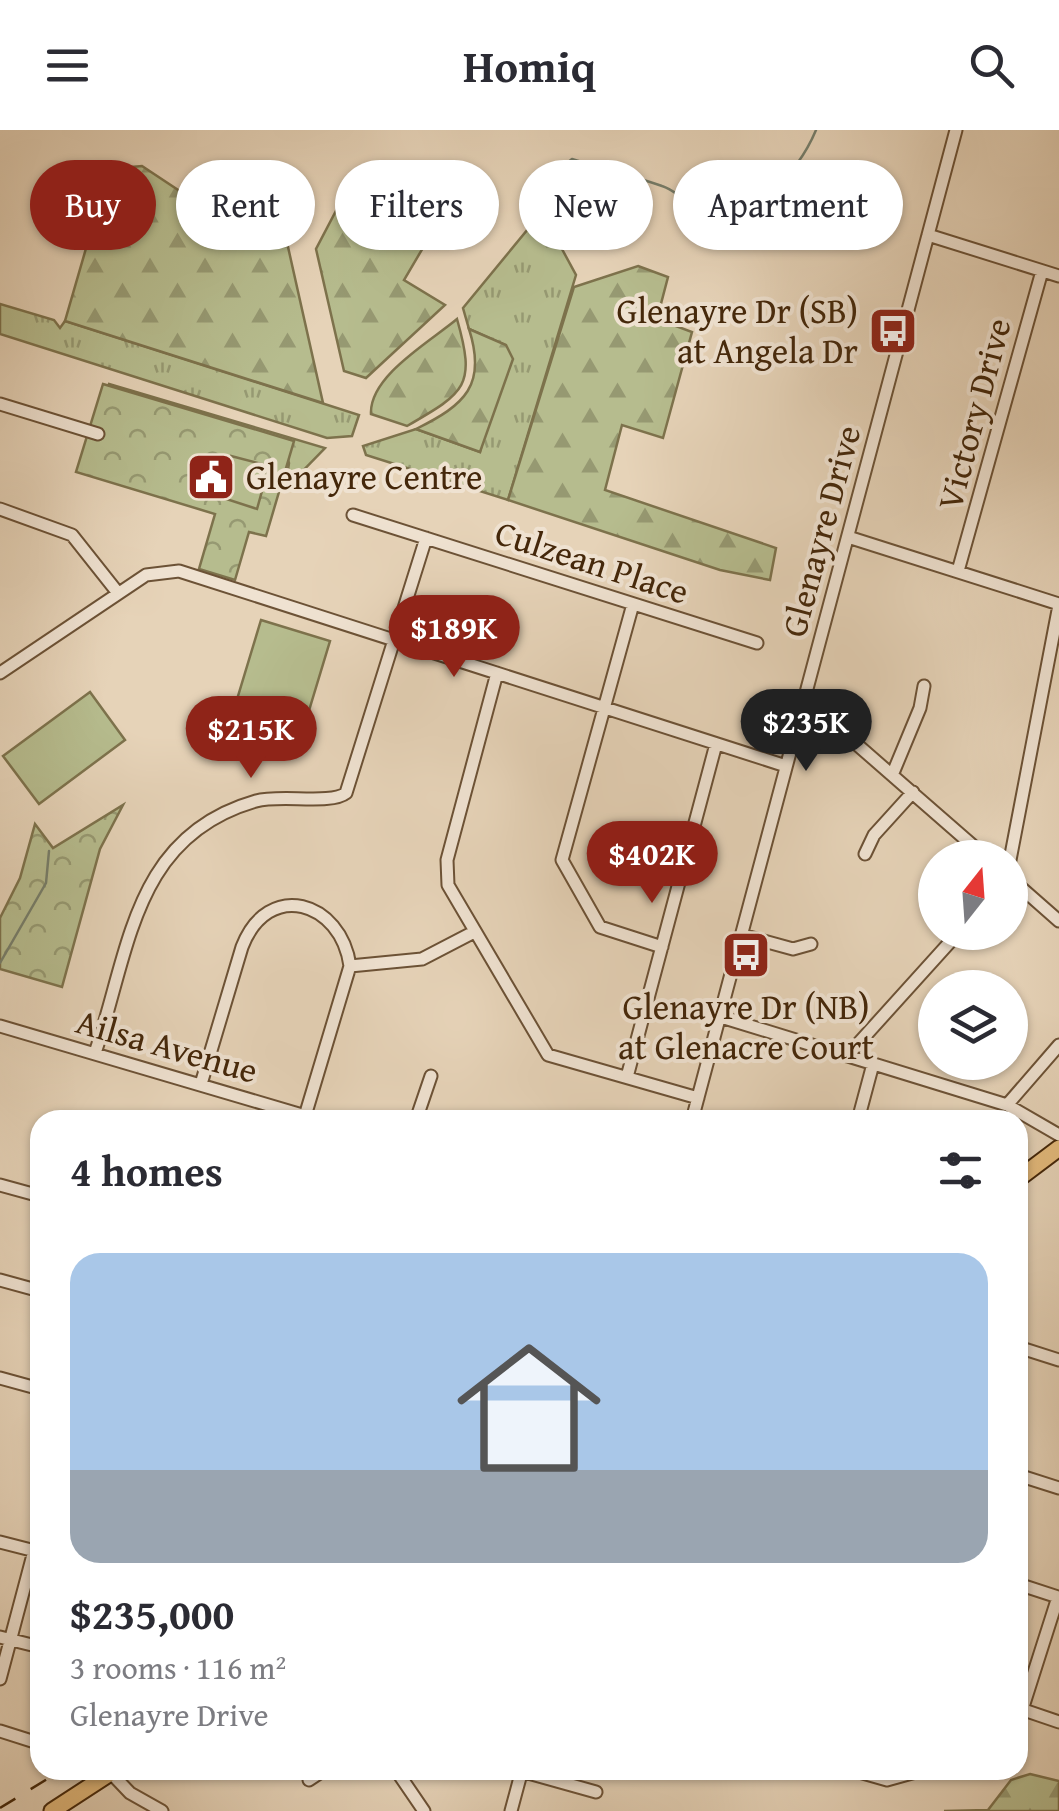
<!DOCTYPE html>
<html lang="en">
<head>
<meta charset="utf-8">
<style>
	body { margin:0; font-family:"Gentium Book Plus",serif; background:#f2f2f3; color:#2b2b33; height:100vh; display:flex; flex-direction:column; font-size:38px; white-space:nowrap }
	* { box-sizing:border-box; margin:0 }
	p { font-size:32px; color:#7c7c81 }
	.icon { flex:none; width:55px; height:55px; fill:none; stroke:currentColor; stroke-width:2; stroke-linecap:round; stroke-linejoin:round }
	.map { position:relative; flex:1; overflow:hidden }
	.sheet { position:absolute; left:30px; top:980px; width:998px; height:670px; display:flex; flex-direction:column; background:#fff; border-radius:30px; box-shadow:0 2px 8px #0004 }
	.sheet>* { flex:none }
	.hud { position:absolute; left:30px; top:30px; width:1000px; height:90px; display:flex; gap:20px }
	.needle { width:65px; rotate:17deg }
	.tools { position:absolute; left:918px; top:710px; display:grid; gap:20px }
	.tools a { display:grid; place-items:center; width:110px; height:110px; border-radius:50%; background:#fff; box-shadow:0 2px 8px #0004; font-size:50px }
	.price { position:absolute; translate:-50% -85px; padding:0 22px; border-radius:35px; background:#8f2418; color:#fff; font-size:32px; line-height:65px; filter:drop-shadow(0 2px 5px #0008) }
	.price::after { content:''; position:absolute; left:50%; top:60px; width:30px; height:22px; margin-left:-15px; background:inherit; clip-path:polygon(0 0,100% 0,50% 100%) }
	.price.active { background:#222; color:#fff }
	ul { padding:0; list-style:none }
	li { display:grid; align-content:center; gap:20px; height:530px; padding:0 40px }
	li+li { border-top:2px solid #e1e1e2 }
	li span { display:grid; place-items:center; height:310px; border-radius:30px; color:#555 }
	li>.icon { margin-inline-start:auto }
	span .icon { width:180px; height:180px; fill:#fffc; stroke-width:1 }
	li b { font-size:42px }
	h2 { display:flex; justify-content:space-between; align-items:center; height:120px; padding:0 40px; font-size:42px }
	.pill { padding:0 35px; border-radius:45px; background:#fff; box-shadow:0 2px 8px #0004; font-size:35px; line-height:90px }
	.pill.active { background:#8f2418; color:#fff }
	header { display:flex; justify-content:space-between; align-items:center; height:130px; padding:0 40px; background:#fff; font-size:45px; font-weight:800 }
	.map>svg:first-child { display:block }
</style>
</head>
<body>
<header><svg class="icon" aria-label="menu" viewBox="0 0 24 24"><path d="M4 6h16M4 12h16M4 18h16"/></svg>Homiq<svg class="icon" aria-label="search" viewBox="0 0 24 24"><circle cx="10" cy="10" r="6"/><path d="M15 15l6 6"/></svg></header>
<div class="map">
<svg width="1059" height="1681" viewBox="0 0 1059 1681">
	<defs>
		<pattern id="grass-tufts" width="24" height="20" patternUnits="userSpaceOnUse" patternTransform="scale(2.5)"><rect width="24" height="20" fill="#b6bc8e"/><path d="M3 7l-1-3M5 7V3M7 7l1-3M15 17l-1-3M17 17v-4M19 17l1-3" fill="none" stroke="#969972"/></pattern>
		<pattern id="forest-firs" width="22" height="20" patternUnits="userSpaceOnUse" patternTransform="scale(2.5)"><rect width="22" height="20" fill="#b6bc8e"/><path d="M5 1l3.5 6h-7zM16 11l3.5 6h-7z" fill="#969972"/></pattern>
		<pattern id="park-crowns" width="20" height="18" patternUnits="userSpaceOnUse" patternTransform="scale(2.5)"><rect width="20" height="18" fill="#b6bc8e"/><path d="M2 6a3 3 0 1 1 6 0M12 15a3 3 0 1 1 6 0" fill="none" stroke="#969972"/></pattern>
	</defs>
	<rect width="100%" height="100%" fill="#e6d3b8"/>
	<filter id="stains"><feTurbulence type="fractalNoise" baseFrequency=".002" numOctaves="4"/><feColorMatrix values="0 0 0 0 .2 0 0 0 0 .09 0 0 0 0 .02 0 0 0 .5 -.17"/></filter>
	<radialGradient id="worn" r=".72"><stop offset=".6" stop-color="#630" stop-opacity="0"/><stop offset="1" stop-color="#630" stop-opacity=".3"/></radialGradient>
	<path fill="url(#grass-tufts)" stroke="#7d724c" stroke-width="2.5" d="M542 82 576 145 508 370 366 325 363 316 416 299 480 322 505 215 469 199 463 178Z
		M0 174 54 190 60 198 65 191 359 285 352 306 327 308 0 204Z"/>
	<path fill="url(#forest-firs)" stroke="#7d724c" stroke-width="2.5" d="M142 36 213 83 286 108 323 273 65 191 109 39Z
		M410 54 450 72 404 150 445 175 366 248 344 241 316 119 338 77 383 89Z
		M638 136 668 147 657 189 692 202 663 308 622 295 605 360 776 418 770 450 720 440 508 370 574 157Z
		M457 189C476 256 466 262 407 296L371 284C369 246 431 211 457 189Z
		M469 199 506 215 513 229 480 322 416 299C465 275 487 255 469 199Z
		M109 254 325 318 285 359 289 333 285 320 107 261Z
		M1030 1644 1059 1651V1681H944L988 1680 1011 1650Z"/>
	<path fill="url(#park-crowns)" stroke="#7d724c" stroke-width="2.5" d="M103 254 294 311 266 406 249 402 235 450 199 439 215 384 76 342Z
		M123 675 100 719 62 857 0 839V788L20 748 35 694 53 718Z"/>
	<path fill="#b6bc8e" stroke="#7d724c" stroke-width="2.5" d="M231 326 269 336 257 379 220 367Z
		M261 490 330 511 301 607 232 586Z
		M90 562 125 610 39 674 3 626Z"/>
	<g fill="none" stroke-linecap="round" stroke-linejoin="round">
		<path stroke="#767e6b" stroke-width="2.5" d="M563 36 572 29C602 38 633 46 662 56 675 60 683 71 696 75 751 93 797 46 816 0
			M0 833 46 753 49 721"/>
		<g stroke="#6c5236" stroke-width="15">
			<path id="minor" d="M928 105 1059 146
				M0 274 98 304
				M0 379 72 405 118 463
				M353 385 757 513
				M848 407 1059 474
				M958 441 1042 141
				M633 474 562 730 600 797 662 817
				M0 543 146 445 179 441 786 636
				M497 543 447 730 448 755 548 925 698 968
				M801 583 830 591 987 728
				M893 643 920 578 924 556
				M865 724 874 705 913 662
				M1010 730 1059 475
				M1010 748 1059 791
				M742 805 793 819 811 814
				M721 887 1007 975 1059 1005
				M0 896 319 990
				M95 923C130 820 133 706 256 671 280 664 331 675 346 663L426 408
				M847 926 959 802
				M627 947 716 614
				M201 954 242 817C268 749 341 771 350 836
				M1007 975 1059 915
				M305 986 350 836 422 829 474 802
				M416 990 431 946
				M692 990 956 0
				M858 990 873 934
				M0 1055 40 1066
				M0 1150 40 1161
				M1018 1217 1059 1230
				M0 1248 40 1259
				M1018 1345 1059 1358
				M0 1412 39 1422
				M1018 1454 1058 1467 1022 1580
				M0 1507 40 1517
				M0 1549 34 1421
				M1018 1578 1059 1592
				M0 1601 38 1613
				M396 1640 424 1681
				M852 1640 887 1650 923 1640
				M521 1641 596 1662
				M111 1643 130 1663 162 1681
				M309 1650 324 1640
				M511 1681 522 1640"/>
		</g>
		<g stroke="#44270a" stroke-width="19">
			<path id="major" d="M1018 1049 1059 1018
				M52 1681 115 1640"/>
		</g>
		<use href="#minor" stroke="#efe2d1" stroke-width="11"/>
		<use href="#major" stroke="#e3ba7c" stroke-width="15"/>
		<path stroke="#44270a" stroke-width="2.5" stroke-dasharray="18 18" stroke-linecap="butt" d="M0 1678 62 1640"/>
	</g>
	<defs>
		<g id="bus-square" transform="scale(2.5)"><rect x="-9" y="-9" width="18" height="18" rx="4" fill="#8f2418" stroke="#efe2d1"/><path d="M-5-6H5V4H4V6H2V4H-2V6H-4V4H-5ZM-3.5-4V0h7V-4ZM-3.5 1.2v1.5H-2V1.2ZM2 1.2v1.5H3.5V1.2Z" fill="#fff"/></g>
		<g id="civic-square" transform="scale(2.5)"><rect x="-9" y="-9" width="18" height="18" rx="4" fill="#8f2418" stroke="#efe2d1"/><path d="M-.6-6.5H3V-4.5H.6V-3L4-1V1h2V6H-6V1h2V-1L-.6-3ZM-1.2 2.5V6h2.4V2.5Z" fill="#fff"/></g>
	</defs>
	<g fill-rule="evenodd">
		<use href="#bus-square" x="893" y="201"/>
		<use href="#civic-square" x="211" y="347"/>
		<use href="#bus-square" x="746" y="825"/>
	</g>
	<g text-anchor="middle" stroke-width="8" stroke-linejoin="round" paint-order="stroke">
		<g font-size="35" fill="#44270a" stroke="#efe2d1" text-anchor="end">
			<text x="858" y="193">Glenayre Dr (SB)<tspan x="858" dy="40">at Angela Dr</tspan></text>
			<text x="246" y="359" text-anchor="start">Glenayre Centre</text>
			<text x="746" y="889" text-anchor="middle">Glenayre Dr (NB)<tspan x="746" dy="40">at Glenacre Court</tspan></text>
		</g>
		<g font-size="35" fill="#44270a" stroke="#efe2d1">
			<text transform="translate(974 284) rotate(-75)" y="12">Victory Drive</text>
			<text transform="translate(821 401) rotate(-75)" y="12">Glenayre Drive</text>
			<text transform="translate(592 432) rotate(18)" y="12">Culzean Place</text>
			<text transform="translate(167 916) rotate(16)" y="12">Ailsa Avenue</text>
		</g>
	</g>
	<rect width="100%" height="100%" filter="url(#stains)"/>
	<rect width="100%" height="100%" fill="url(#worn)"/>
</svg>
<div class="tools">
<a><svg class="needle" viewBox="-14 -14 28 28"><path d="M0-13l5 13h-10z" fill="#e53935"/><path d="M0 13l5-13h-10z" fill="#7c7c81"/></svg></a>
<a><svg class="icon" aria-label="layers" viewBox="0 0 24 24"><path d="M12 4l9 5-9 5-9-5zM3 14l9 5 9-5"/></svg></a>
</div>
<b class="price" style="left:454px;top:550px">$189K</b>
<b class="price active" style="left:806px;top:644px">$235K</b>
<b class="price" style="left:251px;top:651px">$215K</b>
<b class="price" style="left:652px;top:776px">$402K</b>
<div class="hud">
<a class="pill active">Buy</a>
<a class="pill">Rent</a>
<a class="pill">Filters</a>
<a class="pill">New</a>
<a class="pill">Apartment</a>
</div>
<section class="sheet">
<h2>4 homes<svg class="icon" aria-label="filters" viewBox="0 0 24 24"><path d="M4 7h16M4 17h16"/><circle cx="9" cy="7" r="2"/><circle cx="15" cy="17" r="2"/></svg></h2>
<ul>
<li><span style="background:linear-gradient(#a9c7e8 70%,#9aa5b1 0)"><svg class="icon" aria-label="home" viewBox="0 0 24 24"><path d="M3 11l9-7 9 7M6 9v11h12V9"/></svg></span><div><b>$235,000</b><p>3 rooms · 116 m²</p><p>Glenayre Drive</p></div></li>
</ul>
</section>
</div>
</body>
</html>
